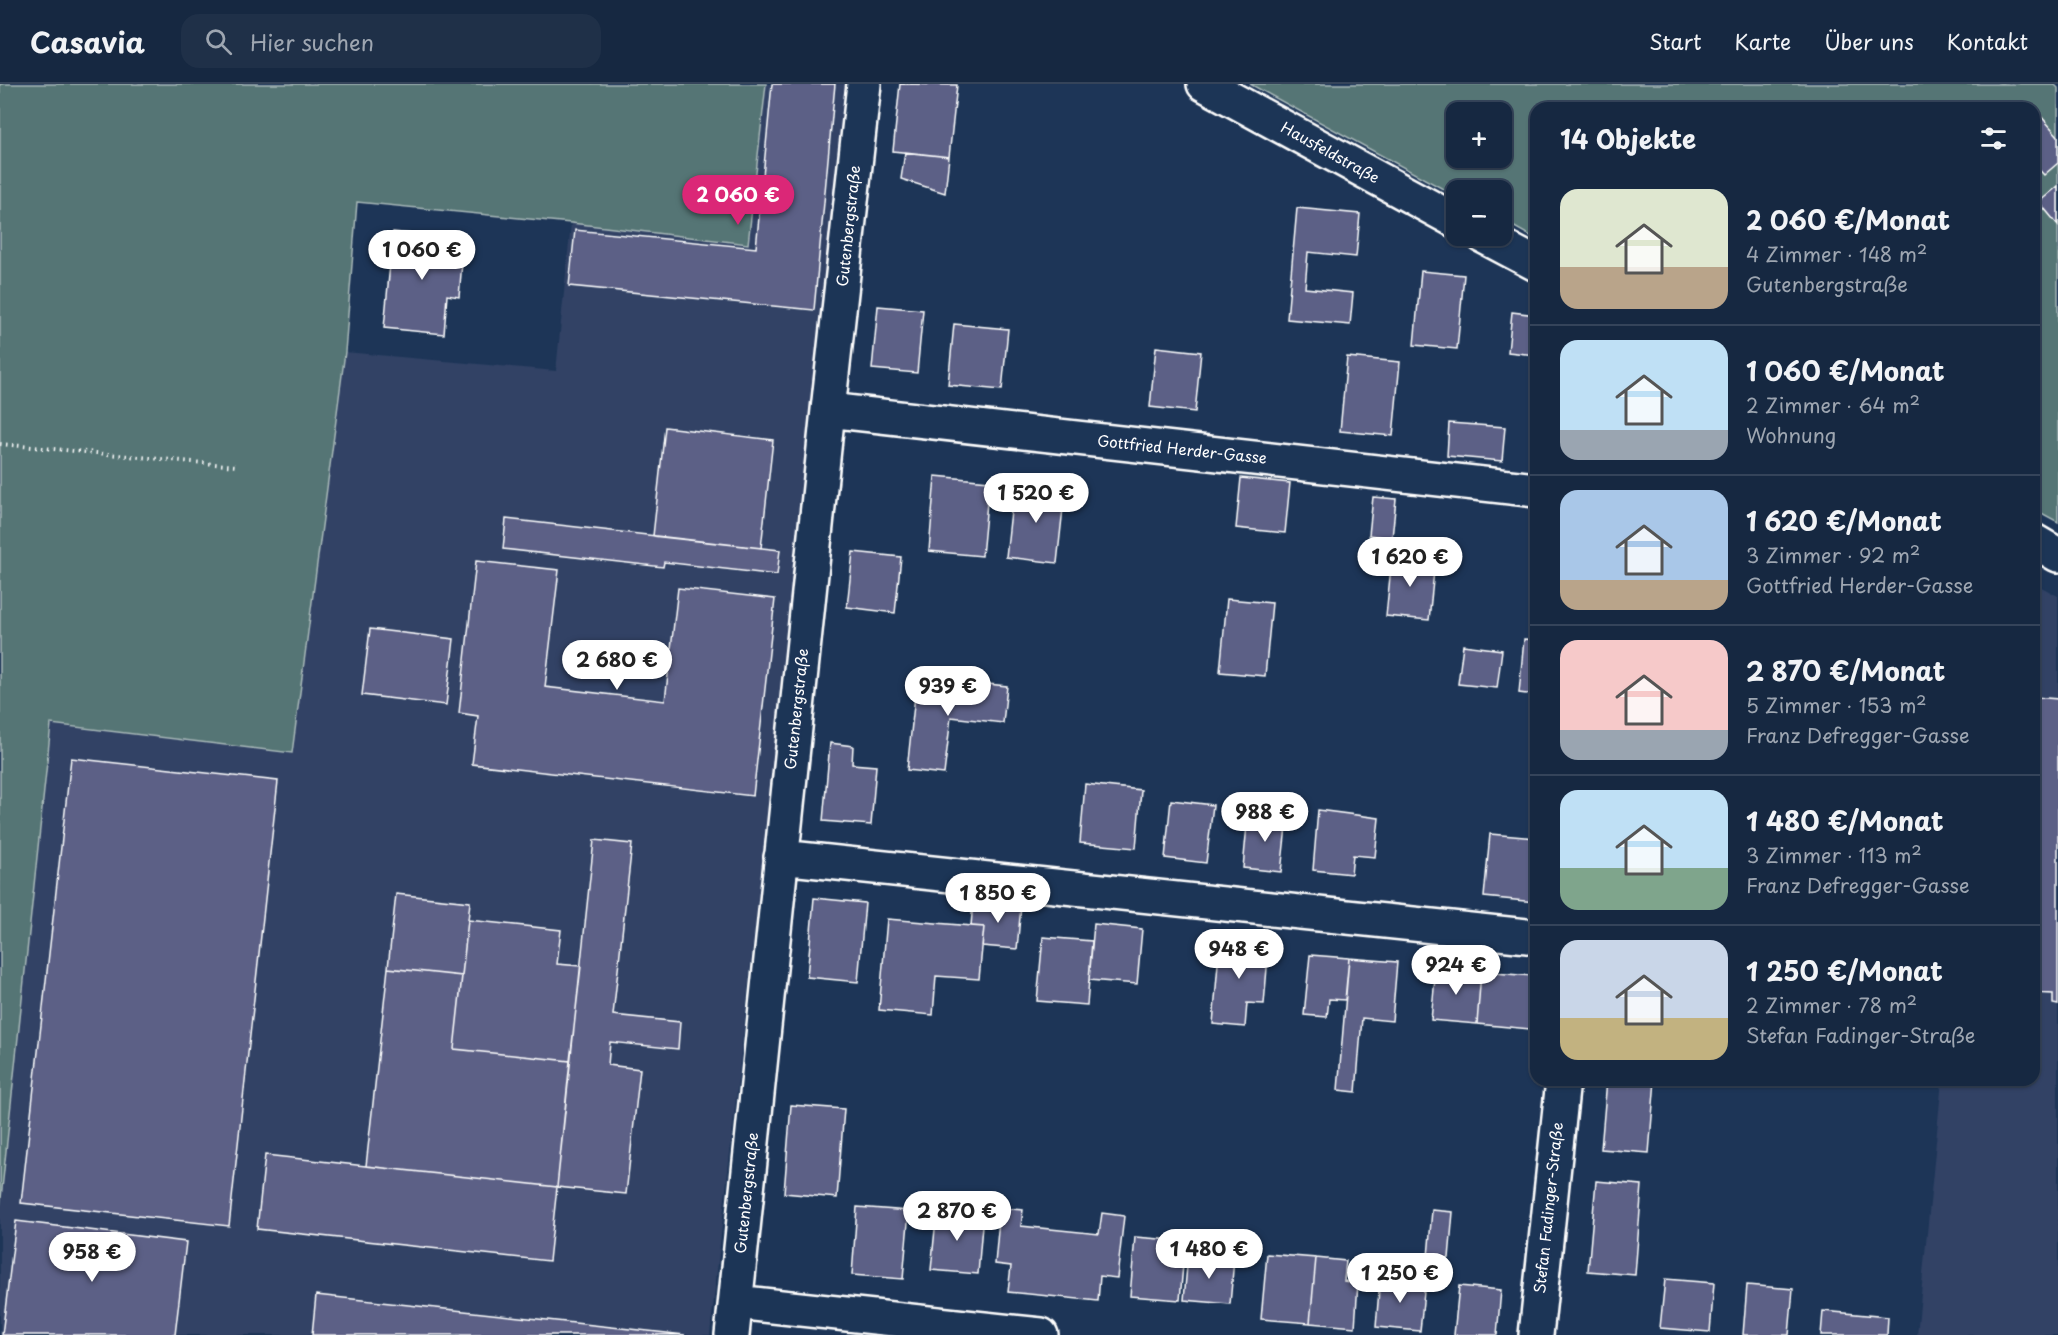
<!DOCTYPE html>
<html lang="de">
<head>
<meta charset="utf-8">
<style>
	body { margin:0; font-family:"Playpen Sans",sans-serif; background:#1f3048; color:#f1f3f6; height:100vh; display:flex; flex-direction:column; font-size:22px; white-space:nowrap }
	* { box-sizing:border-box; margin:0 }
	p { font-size:20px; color:#9ea6b1 }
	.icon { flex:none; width:33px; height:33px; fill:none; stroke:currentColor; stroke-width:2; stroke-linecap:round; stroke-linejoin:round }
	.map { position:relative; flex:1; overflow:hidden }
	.panel { position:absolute; left:1530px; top:18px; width:510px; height:984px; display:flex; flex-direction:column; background:#162841; border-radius:18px; box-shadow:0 2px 4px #0004,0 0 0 2px #35445a }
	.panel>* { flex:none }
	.tools { position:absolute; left:1446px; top:18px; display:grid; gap:12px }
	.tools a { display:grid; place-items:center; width:66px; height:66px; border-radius:12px; background:#162841; box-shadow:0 2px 4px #0004,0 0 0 2px #35445a; font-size:30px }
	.price { position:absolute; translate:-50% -51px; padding:0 14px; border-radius:21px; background:#fff; color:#222; font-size:20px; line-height:39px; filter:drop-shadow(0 2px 3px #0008) }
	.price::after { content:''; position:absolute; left:50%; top:36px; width:18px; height:14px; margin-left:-9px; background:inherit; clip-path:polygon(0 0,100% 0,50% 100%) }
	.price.selected { background:#db2777; color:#fff }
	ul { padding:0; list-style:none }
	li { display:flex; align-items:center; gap:18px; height:150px; padding:0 30px }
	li+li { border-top:2px solid #35445a }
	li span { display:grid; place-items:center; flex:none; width:168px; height:120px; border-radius:18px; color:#555 }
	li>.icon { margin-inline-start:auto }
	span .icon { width:72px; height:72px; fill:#fffc; stroke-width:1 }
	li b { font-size:26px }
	h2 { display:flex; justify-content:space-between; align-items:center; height:72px; padding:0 30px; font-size:26px }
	header { display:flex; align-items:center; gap:36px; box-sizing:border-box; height:84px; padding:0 30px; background:#162841; border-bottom:2px solid #35445a }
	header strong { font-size:28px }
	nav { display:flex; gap:33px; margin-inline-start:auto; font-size:21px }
	.search { width:420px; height:54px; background:#1f3048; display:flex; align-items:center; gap:15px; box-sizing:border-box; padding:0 21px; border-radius:18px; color:#9ea6b1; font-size:22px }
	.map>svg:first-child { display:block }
</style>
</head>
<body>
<header>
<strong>Casavia</strong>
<div class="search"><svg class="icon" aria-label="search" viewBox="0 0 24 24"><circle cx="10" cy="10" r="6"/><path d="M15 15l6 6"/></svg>Hier suchen</div>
<nav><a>Start</a><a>Karte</a><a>Über uns</a><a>Kontakt</a></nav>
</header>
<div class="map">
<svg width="2058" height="1251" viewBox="0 0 2058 1251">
	<rect width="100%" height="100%" fill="#1d3557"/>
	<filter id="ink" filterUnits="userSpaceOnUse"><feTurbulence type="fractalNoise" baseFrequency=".0167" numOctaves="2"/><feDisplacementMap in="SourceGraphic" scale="12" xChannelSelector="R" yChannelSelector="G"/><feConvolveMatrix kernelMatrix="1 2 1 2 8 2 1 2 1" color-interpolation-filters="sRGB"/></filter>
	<g filter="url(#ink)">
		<path fill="#304265" d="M766 0H848L710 1251H0V1124L51 640 292 669 345 268 556 287 571 139 748 160Z
			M2034 499 2058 512V1251H1917L1942 996H2034Z"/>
		<path fill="#557474" stroke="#aababa" stroke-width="1.5" fill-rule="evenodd" d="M0 0H766L748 160 571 139 357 118 345 268 292 669 51 640 0 1124Z
			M1250 0H2054L2058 4V438L2034 425V24H1536V155L1502 136V106H1456V112ZM1456 28H1502V74H1456Z"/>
		<path fill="#5c6086" stroke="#fff" stroke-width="1.5" d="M772 0H835L814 226 569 202 575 146 756 164Z
			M900 0 957 1 949 73 893 67Z
			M2034 24 2058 52V79L2044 91 2034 80Z
			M905 68 949 73 945 109 901 95Z
			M2058 102V141L2039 118Z
			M1297 124 1360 130 1356 173 1308 168 1305 204 1353 209 1350 241 1287 235Z
			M393 148 464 155 459 213 447 211 444 250 384 244Z
			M1421 187 1464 191 1457 265 1414 261Z
			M878 222 923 226 917 289 872 285Z
			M1512 228 1536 231V271L1508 268Z
			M954 240 1008 245 1002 306 948 301Z
			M1156 263 1201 268 1195 328 1150 323Z
			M1347 273 1400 278 1393 352 1340 347Z
			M1449 339 1505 343 1502 377 1447 372Z
			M665 343 773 356 761 464 653 452Z
			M935 392 989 397 982 472 929 467Z
			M1241 394 1290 399 1285 449 1236 444Z
			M1014 400 1065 406 1057 479 1006 473Z
			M1373 413 1396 415 1392 454 1369 451Z
			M506 435 780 466 777 491 664 478 663 483 503 465Z
			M853 468 901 473 895 529 847 523Z
			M1392 473 1435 477 1429 536 1386 532Z
			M476 477 559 486 545 603 665 617 678 504 775 515 753 712 472 680 478 632 459 629Z
			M1227 515 1272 519 1265 592 1220 588Z
			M370 545 454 555 446 621 362 611Z
			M1524 555 1536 556V611L1519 609Z
			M1463 561 1502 566 1497 604 1458 600Z
			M917 593 1007 602 1003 639 951 633 944 690 907 686Z
			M2034 613 2058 615V921L2053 920V910L2034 909Z
			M830 659 853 662 852 680 876 682 871 741 823 737Z
			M71 674 278 697 229 1142 21 1119Z
			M1085 700 1141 706 1136 764 1080 759Z
			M1171 716 1213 721 1206 779 1165 774Z
			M1318 726 1379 734 1375 773 1353 771 1351 790 1313 786Z
			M1248 730 1287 734 1281 788 1243 784Z
			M1490 750 1536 754V818L1484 813Z
			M594 756 632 760 613 931 680 938 678 965 610 958 608 981 640 985 626 1110 557 1103Z
			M396 810 470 818 462 892 388 884Z
			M814 814 865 819 858 898 807 893Z
			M973 818 1021 822 1017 865 982 862 984 843 971 842Z
			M887 835 984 843 979 895 936 892 933 931 879 926Z
			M468 836 561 846 557 880 581 882 570 977 454 965Z
			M1094 840 1142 845 1137 900 1089 896Z
			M1043 853 1092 857 1087 921 1037 917Z
			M1220 855 1269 860 1264 920 1247 919 1245 943 1213 940Z
			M1310 871 1349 874 1345 916 1329 915 1327 933 1304 931Z
			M1349 874 1397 878 1392 937 1362 934 1356 1008 1338 1006Z
			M388 884 462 892 454 965 570 977 557 1103 366 1082Z
			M1436 884 1481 888 1477 940 1431 936Z
			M1481 888 1534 892 1530 945 1477 940Z
			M1607 996H1655L1649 1069 1601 1065Z
			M1769 996H1822L1821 1001Z
			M791 1021 844 1025 837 1114 784 1109Z
			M265 1071 557 1103 549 1177 257 1145Z
			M1596 1097 1642 1101 1635 1191 1588 1187Z
			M857 1123 909 1127 903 1195 852 1191Z
			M1000 1124 1023 1126 1021 1142 1099 1150 1102 1129 1124 1132 1117 1194 1100 1192 1098 1217 1008 1208 1011 1182 995 1180Z
			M937 1125 983 1129 978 1190 931 1186Z
			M1432 1126 1453 1128 1449 1174 1428 1173Z
			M16 1137 186 1158 175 1251H2Z
			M1135 1153 1185 1157 1180 1216 1130 1212Z
			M1267 1170 1316 1174 1310 1239 1261 1235Z
			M1188 1171 1234 1175 1230 1220 1184 1216Z
			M1316 1174 1346 1177 1344 1197 1358 1199 1355 1243 1310 1239Z
			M1380 1194 1425 1198 1420 1247 1376 1243Z
			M1665 1195 1714 1199 1710 1248 1660 1244Z
			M1747 1201 1793 1205 1789 1251H1743Z
			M1459 1202 1501 1206 1497 1251H1454Z
			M316 1211 685 1251H312Z
			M1823 1227 1888 1233 1887 1251H1821Z"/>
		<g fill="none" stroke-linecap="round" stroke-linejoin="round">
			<g stroke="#fff" stroke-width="38">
				<path id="minor" d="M1204 0 1456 137
					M1483 152 1536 180
					M828 326 1536 406
					M2034 457 2058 471
					M781 773 1536 853
					M736 1218 1041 1251
					M732 1251 828 326 864 0
					M1536 1251 1563 996"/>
			</g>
			<path stroke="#fff" stroke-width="4" stroke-dasharray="1.5 4.5" stroke-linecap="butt" d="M0 360 236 382"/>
			<use href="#minor" stroke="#1d3557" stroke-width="33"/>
		</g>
	</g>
	<g text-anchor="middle" stroke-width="4.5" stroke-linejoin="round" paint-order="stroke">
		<g font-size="15" fill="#fff" stroke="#1d3557">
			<text transform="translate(1330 69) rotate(29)" y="5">Hausfeldstraße</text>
			<text transform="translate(849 142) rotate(-84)" y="5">Gutenbergstraße</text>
			<text transform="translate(1182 366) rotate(6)" y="5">Gottfried Herder-Gasse</text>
			<text transform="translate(797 625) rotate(-84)" y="5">Gutenbergstraße</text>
			<text transform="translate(747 1109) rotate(-84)" y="5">Gutenbergstraße</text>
			<text transform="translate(1549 1124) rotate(-84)" y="5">Stefan Fadinger-Straße</text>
		</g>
	</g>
</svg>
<div class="tools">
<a>+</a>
<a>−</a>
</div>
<b class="price selected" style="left:738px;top:142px">2 060 €</b>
<b class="price" style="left:422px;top:197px">1 060 €</b>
<b class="price" style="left:1036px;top:440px">1 520 €</b>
<b class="price" style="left:1410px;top:504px">1 620 €</b>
<b class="price" style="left:617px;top:607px">2 680 €</b>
<b class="price" style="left:948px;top:633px">939 €</b>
<b class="price" style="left:1265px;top:759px">988 €</b>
<b class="price" style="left:998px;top:840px">1 850 €</b>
<b class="price" style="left:1239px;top:896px">948 €</b>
<b class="price" style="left:1456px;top:912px">924 €</b>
<b class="price" style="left:957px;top:1158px">2 870 €</b>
<b class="price" style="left:1209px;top:1196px">1 480 €</b>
<b class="price" style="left:92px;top:1199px">958 €</b>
<b class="price" style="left:1400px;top:1220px">1 250 €</b>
<section class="panel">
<h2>14 Objekte<svg class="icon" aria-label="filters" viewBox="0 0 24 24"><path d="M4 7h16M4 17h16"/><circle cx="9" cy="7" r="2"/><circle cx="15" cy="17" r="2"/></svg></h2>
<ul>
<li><span style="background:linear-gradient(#dfe7d0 65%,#b9a48a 0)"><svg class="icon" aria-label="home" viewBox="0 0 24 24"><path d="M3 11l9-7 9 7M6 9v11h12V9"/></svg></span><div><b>2 060 €/Monat</b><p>4 Zimmer · 148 m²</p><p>Gutenbergstraße</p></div></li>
<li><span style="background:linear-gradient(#bfe0f5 75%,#9aa5b1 0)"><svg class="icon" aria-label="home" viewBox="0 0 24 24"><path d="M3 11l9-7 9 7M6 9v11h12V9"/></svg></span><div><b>1 060 €/Monat</b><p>2 Zimmer · 64 m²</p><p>Wohnung</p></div></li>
<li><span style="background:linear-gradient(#a9c7e8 75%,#b9a48a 0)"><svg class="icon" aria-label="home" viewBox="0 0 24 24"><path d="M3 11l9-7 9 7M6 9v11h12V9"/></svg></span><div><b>1 620 €/Monat</b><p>3 Zimmer · 92 m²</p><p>Gottfried Herder-Gasse</p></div></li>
<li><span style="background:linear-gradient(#f6c9c9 75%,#9aa5b1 0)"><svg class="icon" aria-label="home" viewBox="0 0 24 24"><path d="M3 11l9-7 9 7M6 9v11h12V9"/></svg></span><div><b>2 870 €/Monat</b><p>5 Zimmer · 153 m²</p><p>Franz Defregger-Gasse</p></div></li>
<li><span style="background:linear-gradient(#bfe0f5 65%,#7fa58c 0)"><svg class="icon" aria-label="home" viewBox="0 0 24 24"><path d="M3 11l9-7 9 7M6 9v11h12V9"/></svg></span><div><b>1 480 €/Monat</b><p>3 Zimmer · 113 m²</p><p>Franz Defregger-Gasse</p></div></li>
<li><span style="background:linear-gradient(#c9d6e8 65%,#c2b280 0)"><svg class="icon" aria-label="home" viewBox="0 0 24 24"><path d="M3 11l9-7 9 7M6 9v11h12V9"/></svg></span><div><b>1 250 €/Monat</b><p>2 Zimmer · 78 m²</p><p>Stefan Fadinger-Straße</p></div></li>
</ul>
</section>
</div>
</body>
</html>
